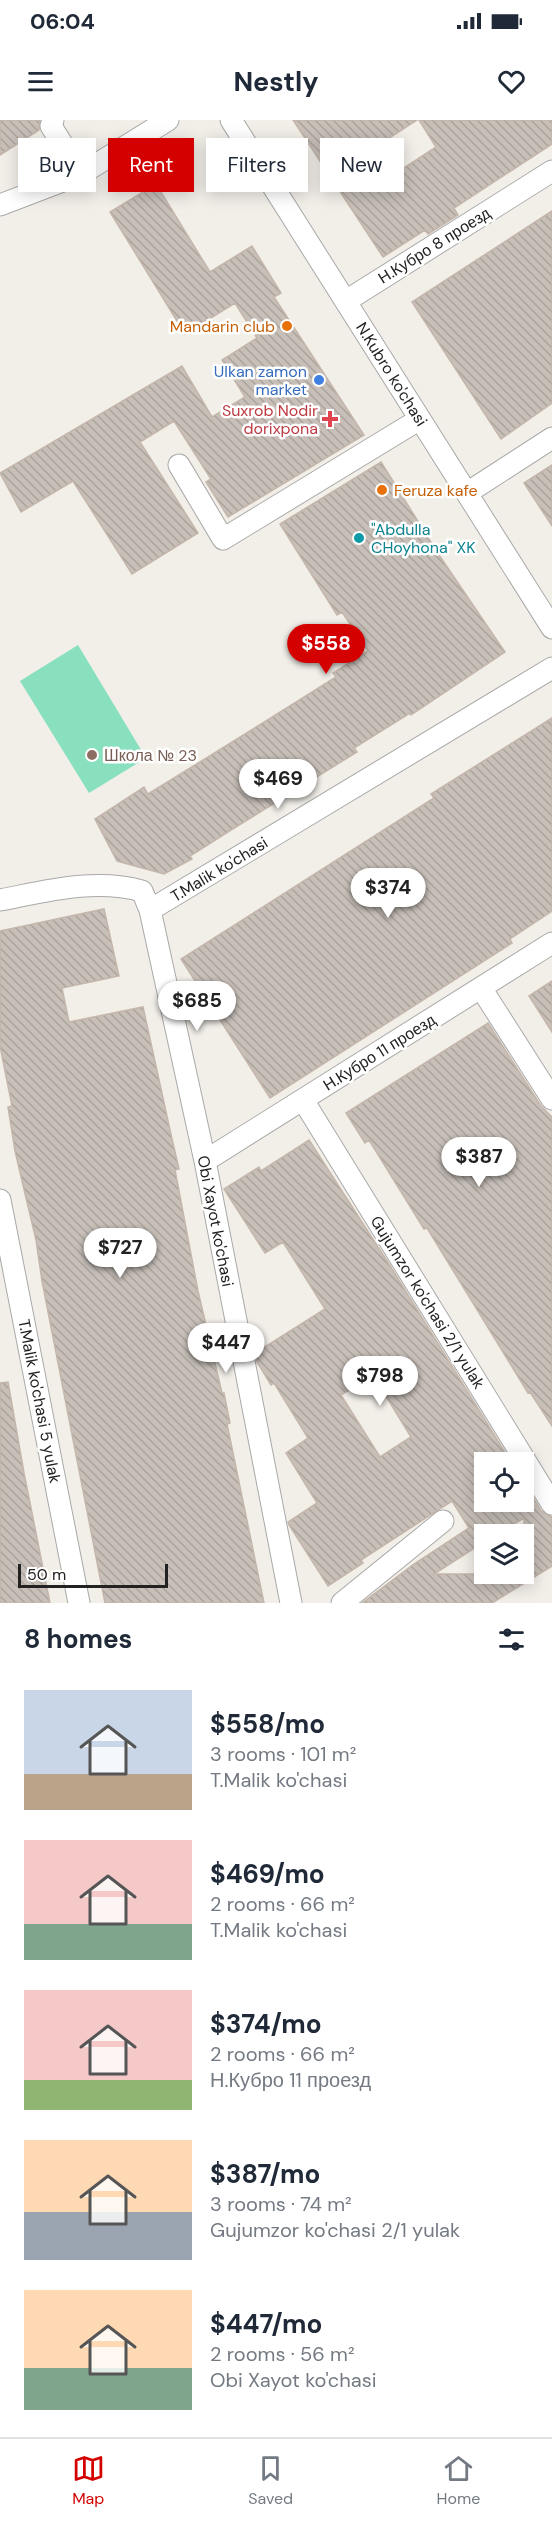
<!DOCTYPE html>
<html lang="en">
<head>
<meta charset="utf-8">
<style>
	body { margin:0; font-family:"DM Sans",sans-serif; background:#f2f2f3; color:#1f2937; height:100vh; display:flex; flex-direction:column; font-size:22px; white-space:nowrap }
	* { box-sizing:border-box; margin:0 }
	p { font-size:20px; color:#747a83 }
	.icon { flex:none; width:33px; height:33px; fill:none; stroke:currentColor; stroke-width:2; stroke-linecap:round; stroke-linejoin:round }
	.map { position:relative; height:1483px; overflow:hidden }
	.details { display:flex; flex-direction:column; background:#fff; flex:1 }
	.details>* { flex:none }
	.banner { position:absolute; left:18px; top:18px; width:516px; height:54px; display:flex; gap:12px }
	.controls { position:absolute; left:474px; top:1332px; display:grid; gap:12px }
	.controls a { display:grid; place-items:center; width:60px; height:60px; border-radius:0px; background:#fff; box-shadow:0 3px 15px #0003; font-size:30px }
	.scale { position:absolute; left:18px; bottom:15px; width:150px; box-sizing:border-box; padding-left:6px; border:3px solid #222; border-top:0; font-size:16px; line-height:21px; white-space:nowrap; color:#222; -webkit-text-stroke:4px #fff; paint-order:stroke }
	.price { position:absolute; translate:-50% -51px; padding:0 14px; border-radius:21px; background:#fff; color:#222; font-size:20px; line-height:39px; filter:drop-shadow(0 2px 3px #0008) }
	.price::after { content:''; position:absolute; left:50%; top:36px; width:18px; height:14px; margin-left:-9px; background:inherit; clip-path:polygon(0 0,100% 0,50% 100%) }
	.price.on { background:#d40000; color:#fff }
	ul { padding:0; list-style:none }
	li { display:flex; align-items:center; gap:18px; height:150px; padding:0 24px }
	li span { display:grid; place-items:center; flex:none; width:168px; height:120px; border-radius:0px; color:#555 }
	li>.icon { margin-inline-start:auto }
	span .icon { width:72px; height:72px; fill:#fffc; stroke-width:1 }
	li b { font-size:26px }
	h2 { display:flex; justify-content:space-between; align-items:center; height:72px; padding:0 24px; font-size:26px }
	.chip { padding:0 21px; border-radius:0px; background:#fff; box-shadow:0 3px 15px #0003; font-size:21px; line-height:54px }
	.chip.on { background:#d40000; color:#fff }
	.status { display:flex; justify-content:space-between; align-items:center; height:42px; padding:0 30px; background:#fff; direction:ltr }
	.status svg { height:16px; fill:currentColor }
	header { display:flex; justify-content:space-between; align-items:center; height:78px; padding:0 24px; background:#fff; font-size:27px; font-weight:700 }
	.tabs { display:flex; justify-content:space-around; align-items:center; height:84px; border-top:2px solid #e0e1e3; background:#fff; font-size:16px; color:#747a83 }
	.tabs a { display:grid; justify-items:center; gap:3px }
	.tabs .on { color:#d40000 }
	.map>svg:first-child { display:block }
</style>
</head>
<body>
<div class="status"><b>06:04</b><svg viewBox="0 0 49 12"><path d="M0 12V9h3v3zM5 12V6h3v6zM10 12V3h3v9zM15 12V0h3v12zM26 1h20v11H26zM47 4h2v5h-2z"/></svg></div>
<header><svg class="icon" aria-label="menu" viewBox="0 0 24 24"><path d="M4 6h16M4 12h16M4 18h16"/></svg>Nestly<svg class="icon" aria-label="heart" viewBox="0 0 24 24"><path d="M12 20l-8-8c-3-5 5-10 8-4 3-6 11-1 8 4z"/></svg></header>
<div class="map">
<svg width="552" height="1483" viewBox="0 0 552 1483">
	<defs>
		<pattern id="building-back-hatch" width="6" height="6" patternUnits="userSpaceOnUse" patternTransform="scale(1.5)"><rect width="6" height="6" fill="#c7bfb8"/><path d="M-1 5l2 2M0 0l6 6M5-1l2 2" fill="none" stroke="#aba49e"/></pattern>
	</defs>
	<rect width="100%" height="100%" fill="#f2efe9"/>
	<path fill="#88e0be" d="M78 525 146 638 89 673 20 561Z"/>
	<path fill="url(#building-back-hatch)" stroke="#c4b6ab" stroke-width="1.5" fill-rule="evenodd" d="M0 0H40L39 10 0 35Z
		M293 0H417L360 37 378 65 436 27 419 0H552V24L454 88 458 95 428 114 425 110 383 137Z
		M156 64 210 152 252 126 281 173 274 177 364 315 228 397 206 362 211 359 174 301 140 322 198 413 132 454 73 361 21 392 0 353 182 246 212 297 245 277 222 240 257 218 235 183 185 214 110 92Z
		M552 91V283L501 319 412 182Z
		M381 342 439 435 505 532 411 595 410 593 354 628 357 632 231 710 190 736 192 739 164 754 117 741 95 699 144 667 148 674 229 624 336 557 333 553 368 531 342 492 337 495 280 404Z
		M552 345V406L524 363Z
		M552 598V791L510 819 512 823 270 978 181 839 434 678 431 674Z
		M104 789 119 856 62 868 69 902 143 887 172 1019 179 1049 175 1050 198 1171 222 1273H224L230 1303 227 1304 264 1483H105L42 1161 36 1120 15 1031 8 987 12 986 0 926V811Z
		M552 861V912L529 876Z
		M488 903 541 986 552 997V1306L530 1272 528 1273 427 1108 424 1109 369 1020 365 1023 346 993Z
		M309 1020 389 1144 511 1342H484V1382H524V1362L541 1391 552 1397V1446L492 1483H362L414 1444 469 1408 452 1381 361 1440 363 1443 328 1466 289 1405 288 1402 317 1383 286 1333 308 1318 274 1263 271 1265 257 1242 255 1233 325 1189 283 1122 265 1133 224 1069 259 1047 261 1051ZM373 1255 411 1317 380 1337 341 1275ZM524 1398V1454H434L484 1422V1414H497Z
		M8 1262 24 1353 50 1483H0V1263Z"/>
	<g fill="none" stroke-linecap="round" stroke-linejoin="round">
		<g stroke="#a9a9a9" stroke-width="23">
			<path id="minor" d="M53 0 51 6 81 54
				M231 0 552 508
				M0 85 81 54 168 0
				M346 181 552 51
				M179 345 223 419 420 299
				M467 373 552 318
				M0 780C47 771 95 758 142 771L150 790 552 548
				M150 790 205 1041 291 1483
				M481 868 552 979
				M303 980 552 1384
				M205 1041 552 823
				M0 1080 79 1483
				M342 1483 443 1401"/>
		</g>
		<use href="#minor" stroke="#fff" stroke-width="21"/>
	</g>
	<g fill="#e8710a" stroke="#fff" stroke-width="2">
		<circle cx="287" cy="206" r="6"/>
		<circle cx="382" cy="370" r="6"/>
	</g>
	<circle fill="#3f7fe0" stroke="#fff" stroke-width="2" cx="319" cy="260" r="6"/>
	<path fill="#e0444e" stroke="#fff" stroke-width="2" d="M327 290h6v6h6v6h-6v6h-6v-6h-6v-6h6z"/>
	<circle fill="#0f9aa8" stroke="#fff" stroke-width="2" cx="359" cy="418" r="6"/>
	<circle fill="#8d6e63" stroke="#fff" stroke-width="2" cx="92" cy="635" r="6"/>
	<g text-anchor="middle" stroke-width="5" stroke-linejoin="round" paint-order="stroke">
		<g font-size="16" fill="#222" stroke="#fff">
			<text transform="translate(434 125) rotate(-32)" y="6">Н.Кубро 8 проезд</text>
			<text transform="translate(392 254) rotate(58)" y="6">N.Kubro ko'chasi</text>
			<text transform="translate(219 749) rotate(-31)" y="6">T.Malik ko'chasi</text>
			<text transform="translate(379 932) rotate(-32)" y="6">Н.Кубро 11 проезд</text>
			<text transform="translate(216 1101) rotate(79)" y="6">Obi Xayot ko'chasi</text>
			<text transform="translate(428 1182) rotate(58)" y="6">Gujumzor ko'chasi 2/1 yulak</text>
			<text transform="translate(40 1281) rotate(79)" y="6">T.Malik ko'chasi 5 yulak</text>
		</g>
		<g font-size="16" fill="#c56008" stroke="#fff" text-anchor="end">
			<text x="275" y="212">Mandarin club</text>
			<text x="394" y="376" text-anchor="start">Feruza kafe</text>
		</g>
		<g font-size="16" fill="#366cbe" stroke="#fff" text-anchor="end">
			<text x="307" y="257">Ulkan zamon<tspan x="307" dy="18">market</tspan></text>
		</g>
		<g font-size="16" fill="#be3a42" stroke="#fff" text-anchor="end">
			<text x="318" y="296">Suxrob Nodir<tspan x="318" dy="18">dorixpona</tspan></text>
		</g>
		<g font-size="16" fill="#0d838f" stroke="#fff" text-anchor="start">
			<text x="371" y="415">"Abdulla<tspan x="371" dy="18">CHoyhona" XK</tspan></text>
		</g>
		<g font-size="16" fill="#785e54" stroke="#fff" text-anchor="start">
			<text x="104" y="641">Школа № 23</text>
		</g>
	</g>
</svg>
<div class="controls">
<a><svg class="icon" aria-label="locate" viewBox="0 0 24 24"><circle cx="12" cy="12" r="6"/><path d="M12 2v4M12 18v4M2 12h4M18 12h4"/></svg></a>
<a><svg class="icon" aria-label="layers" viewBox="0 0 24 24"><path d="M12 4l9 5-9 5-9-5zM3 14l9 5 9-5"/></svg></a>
</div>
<div class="scale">50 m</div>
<b class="price on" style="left:326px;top:555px">$558</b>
<b class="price" style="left:278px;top:690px">$469</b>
<b class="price" style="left:388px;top:799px">$374</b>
<b class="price" style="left:197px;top:912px">$685</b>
<b class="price" style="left:479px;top:1068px">$387</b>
<b class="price" style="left:120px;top:1159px">$727</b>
<b class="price" style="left:226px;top:1254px">$447</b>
<b class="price" style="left:380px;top:1287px">$798</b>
<div class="banner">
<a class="chip">Buy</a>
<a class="chip on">Rent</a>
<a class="chip">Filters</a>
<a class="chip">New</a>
</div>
</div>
<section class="details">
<h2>8 homes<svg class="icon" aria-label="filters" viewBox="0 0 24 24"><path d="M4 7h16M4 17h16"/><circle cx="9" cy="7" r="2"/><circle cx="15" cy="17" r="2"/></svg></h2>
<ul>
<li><span style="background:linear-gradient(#c9d6e8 70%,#b9a48a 0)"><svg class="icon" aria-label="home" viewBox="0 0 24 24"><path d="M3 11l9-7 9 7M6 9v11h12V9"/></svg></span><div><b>$558/mo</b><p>3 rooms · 101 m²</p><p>T.Malik ko'chasi</p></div></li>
<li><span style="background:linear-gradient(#f6c9c9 70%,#7fa58c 0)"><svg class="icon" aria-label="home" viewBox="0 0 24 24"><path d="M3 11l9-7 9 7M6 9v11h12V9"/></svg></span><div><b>$469/mo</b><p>2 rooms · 66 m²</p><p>T.Malik ko'chasi</p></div></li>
<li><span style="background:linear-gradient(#f6c9c9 75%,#8fb573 0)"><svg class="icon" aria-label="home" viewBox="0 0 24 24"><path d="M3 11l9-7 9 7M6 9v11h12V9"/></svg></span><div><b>$374/mo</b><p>2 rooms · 66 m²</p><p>Н.Кубро 11 проезд</p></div></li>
<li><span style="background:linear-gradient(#ffd9b3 60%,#9aa5b1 0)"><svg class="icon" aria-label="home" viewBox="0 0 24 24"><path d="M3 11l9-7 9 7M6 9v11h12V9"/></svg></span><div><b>$387/mo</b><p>3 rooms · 74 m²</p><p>Gujumzor ko'chasi 2/1 yulak</p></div></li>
<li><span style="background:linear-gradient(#ffd9b3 65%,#7fa58c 0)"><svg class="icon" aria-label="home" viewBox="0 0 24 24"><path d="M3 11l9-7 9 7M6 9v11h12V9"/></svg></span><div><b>$447/mo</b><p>2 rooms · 56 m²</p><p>Obi Xayot ko'chasi</p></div></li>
</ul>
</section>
<nav class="tabs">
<a class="on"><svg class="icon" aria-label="map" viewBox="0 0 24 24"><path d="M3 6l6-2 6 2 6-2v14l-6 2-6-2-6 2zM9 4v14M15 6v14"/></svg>Map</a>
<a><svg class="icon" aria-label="saved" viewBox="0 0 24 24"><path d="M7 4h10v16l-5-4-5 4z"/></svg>Saved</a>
<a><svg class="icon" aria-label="home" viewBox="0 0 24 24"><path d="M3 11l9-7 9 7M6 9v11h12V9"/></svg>Home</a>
</nav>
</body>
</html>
